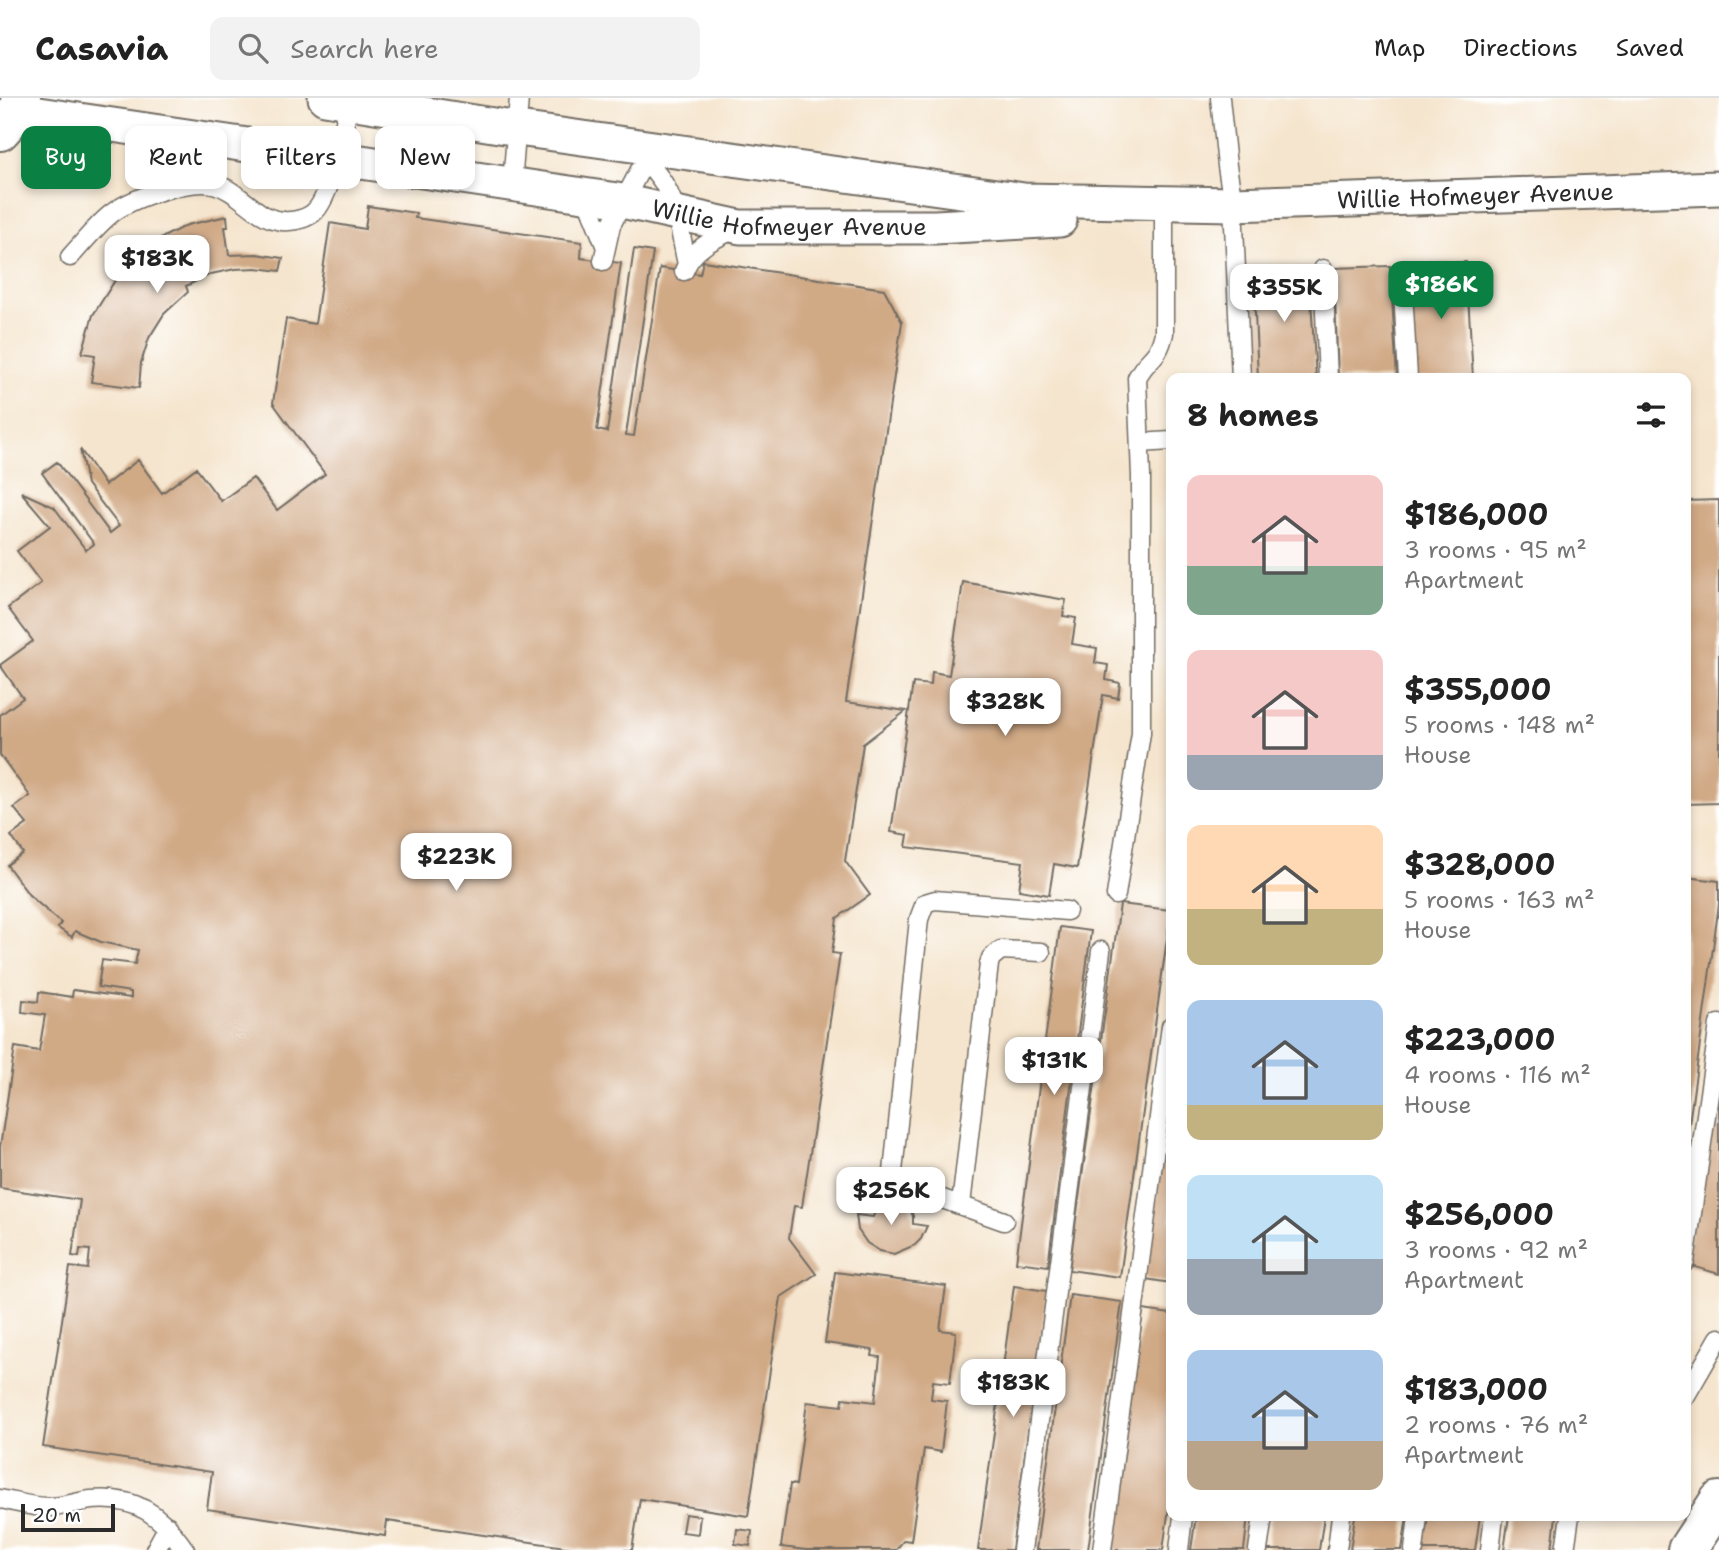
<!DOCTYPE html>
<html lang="en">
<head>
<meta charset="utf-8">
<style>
	body { margin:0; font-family:"Shantell Sans",sans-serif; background:#f2f2f2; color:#222; height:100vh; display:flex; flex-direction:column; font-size:26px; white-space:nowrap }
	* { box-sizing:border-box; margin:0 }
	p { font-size:23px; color:#767676 }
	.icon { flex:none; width:38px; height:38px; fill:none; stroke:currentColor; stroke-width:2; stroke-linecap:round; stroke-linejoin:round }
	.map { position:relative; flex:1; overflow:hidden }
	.side { position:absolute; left:1166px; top:275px; width:525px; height:1148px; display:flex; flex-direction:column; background:#fff; border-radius:14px; box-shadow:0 4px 10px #0003 }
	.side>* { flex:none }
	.hud { position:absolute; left:21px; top:28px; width:665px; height:63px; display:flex; gap:14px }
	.scale { position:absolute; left:21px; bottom:18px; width:94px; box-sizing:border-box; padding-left:7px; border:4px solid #2b2b2b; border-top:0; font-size:19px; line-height:24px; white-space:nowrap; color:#2b2b2b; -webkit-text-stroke:5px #fff; paint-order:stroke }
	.price { position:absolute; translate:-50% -60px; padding:0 16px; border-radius:14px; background:#fff; color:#222; font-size:23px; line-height:46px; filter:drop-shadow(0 2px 4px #0008) }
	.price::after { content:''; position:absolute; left:50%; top:42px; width:21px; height:16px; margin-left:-10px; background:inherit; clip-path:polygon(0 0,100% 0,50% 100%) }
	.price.active { background:#0b8043; color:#fff }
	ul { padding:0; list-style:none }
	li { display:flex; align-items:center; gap:21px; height:175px; padding:0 21px }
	li span { display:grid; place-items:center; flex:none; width:196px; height:140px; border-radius:14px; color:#555 }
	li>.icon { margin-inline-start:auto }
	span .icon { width:84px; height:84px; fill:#fffc; stroke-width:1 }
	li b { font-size:30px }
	h2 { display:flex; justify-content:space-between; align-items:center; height:84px; padding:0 21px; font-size:30px }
	.pill { padding:0 24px; border-radius:14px; background:#fff; box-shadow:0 4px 10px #0003; font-size:24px; line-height:63px }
	.pill.active { background:#0b8043; color:#fff }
	header { display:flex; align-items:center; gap:42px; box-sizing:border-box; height:98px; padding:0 35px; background:#fff; border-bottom:2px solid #e0e0e0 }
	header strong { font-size:33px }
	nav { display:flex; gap:38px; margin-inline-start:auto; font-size:24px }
	.search { width:490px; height:63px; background:#f2f2f2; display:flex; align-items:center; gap:18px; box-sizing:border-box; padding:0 24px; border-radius:14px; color:#767676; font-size:26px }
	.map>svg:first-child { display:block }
</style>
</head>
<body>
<header>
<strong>Casavia</strong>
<div class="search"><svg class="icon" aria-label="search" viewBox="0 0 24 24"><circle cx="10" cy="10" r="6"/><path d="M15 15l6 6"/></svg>Search here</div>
<nav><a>Map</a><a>Directions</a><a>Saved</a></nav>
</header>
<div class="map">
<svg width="1719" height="1452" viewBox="0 0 1719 1452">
	<rect width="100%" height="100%" fill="#fff"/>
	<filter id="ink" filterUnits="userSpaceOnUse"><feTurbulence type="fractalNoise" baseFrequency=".0143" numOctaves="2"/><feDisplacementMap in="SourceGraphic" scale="14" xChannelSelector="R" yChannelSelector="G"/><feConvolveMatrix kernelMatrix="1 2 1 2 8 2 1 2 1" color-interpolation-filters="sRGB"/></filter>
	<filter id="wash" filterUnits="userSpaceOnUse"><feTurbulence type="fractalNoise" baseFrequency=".00686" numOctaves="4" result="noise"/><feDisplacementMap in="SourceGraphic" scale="28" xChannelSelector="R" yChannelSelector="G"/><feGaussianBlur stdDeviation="1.57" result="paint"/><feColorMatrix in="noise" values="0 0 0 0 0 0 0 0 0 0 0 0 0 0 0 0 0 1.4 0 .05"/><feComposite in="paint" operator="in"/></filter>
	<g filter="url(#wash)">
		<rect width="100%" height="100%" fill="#f5e5ce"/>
		<g id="blocks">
			<path fill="#d0a985" d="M368 108 416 115 415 120 582 144 581 160 621 165 597 332 607 334 634 151 653 154 626 337 634 338 660 170 700 176 703 163 884 191 902 224 846 604 906 613 863 646 845 763 870 797 837 820 832 855 840 856 802 1109 794 1108 789 1140 816 1176 781 1199 748 1418 640 1401 632 1452H586L387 1423 385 1438 207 1411 212 1374 43 1349 70 1169 88 1171 90 1152 80 1151 79 1159 72 1158 80 1102 0 1090V1049L15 949 39 953 45 917 22 914 23 902 38 904 39 894 72 899 73 892 131 900V894L98 889 102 862 135 866 138 852 101 844 75 833 72 839 58 830 61 825 29 797 7 767 23 755 11 738 27 726 14 710 30 698 0 657V617L23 600 0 567 33 543 8 510 41 485 17 453 50 428 21 394 54 409 86 452 94 446 42 375 57 364 110 435 119 428 87 386 80 351 105 387 138 362 162 395 196 370 221 403 253 380 277 412 325 376 273 305 286 221 315 226 330 125 365 131Z
				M227 118 228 129H225L229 157 257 156 283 160 280 173 256 170 235 171 211 176 186 188 188 194 164 216 149 240 141 265 139 290 91 284 95 257 82 255 93 217 119 176 135 159 165 138 187 127Z
				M1466 164 1473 280H1414L1410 167Z
				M1390 168 1397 280H1338L1334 170Z
				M1309 171 1316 280H1258L1253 173Z
				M1719 402V705L1685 706V403Z
				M963 484 1066 502 1063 518 1076 520 1072 546 1097 550 1095 565 1108 567 1106 582 1120 585 1118 600 1103 597 1077 770 1054 766 1049 797 1019 792 1023 764 906 749 908 737 891 734 913 585 931 587 932 574 949 577Z
				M1685 779 1719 783V806L1687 1041Z
				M1120 806 1171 812 1120 1179 1069 1172Z
				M1060 829 1091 833 1048 1168 1016 1164Z
				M1719 964V1176L1685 1166Z
				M1169 1010 1171 1011V1185L1145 1181Z
				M890 1100H897L908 1106 913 1118V1126L927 1128 921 1141 915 1147 894 1156 880 1153 867 1145 858 1132 856 1117 873 1119 878 1107Z
				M835 1174 946 1188 940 1232 956 1234 950 1285 933 1283 931 1301 947 1303 941 1354 924 1351 911 1443 904 1442 896 1452H806L781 1449 790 1386 796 1387 807 1304 842 1308 843 1300 875 1304 880 1259 872 1258 873 1252 825 1245Z
				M1014 1188 1047 1193 1012 1452H978Z
				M1070 1197 1122 1204 1088 1452H1036Z
				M1143 1212 1171 1216V1395L1163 1452H1111Z
				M685 1416 700 1418 698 1436 682 1434Z
				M1196 1418H1248L1244 1452H1191Z
				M1271 1418H1324L1319 1452H1267Z
				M1355 1418H1407L1402 1452H1350Z
				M1428 1418H1480L1475 1452H1423Z
				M1509 1418H1556L1552 1452H1504Z
				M737 1431 752 1433 750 1448 735 1446Z"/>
		</g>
	</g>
	<g filter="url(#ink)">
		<use href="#blocks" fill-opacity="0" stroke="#726c64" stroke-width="2"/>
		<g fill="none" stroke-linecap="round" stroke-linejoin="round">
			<g stroke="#726c64" stroke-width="21">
				<path id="service" d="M1220 0 1227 68 1233 106 1241 280
					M633 51C678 90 675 113 687 166
					M512 86 519 0
					M585 97 605 147
					M70 159C83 145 96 128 111 116 131 100 192 79 217 87 239 93 255 118 277 122 288 125 304 122 313 115 332 100 344 29 349 4
					M603 163 611 127 651 51
					M1323 171 1328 280
					M684 173C692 150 716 140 737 130
					M1402 176 1408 280
					M1140 345 1171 343
					M1116 797 1141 635V378L1137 280C1147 259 1158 263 1164 235V113L1162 104
					M961 1107 989 866 991 860 1001 852 1041 854
					M1004 1123 909 1089 900 1084 893 1074 919 821 925 805 935 802 1067 813
					M1685 1164 1719 926
					M1685 1299 1719 1240
					M0 1401C16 1404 32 1409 48 1409 63 1409 76 1404 91 1402 137 1398 161 1417 185 1452
					M155 1452 168 1428
					M1022 1452 1101 853
					M1102 1452 1171 928
					M1179 1452 1183 1418
					M1258 1452 1263 1418
					M1337 1452 1341 1418
					M1414 1452 1418 1418
					M1490 1452 1494 1418
					M1565 1452 1570 1418"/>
			</g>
			<g stroke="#726c64" stroke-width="37">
				<g id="minor">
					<path id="s1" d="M325 0 518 31 1024 102 1233 106 1719 90"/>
					<path id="s2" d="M18 13 617 102 740 129H935L1060 122"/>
				</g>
			</g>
			<g stroke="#726c64" stroke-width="42">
				<path id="tertiary" d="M1687 1452 1719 1403"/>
			</g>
			<g stroke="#726c64" stroke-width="42">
				<path id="primary" d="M0 33 18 13 21 0"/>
			</g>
			<use href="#service" stroke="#fff" stroke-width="18"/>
			<use href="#minor" stroke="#fff" stroke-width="33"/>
			<use href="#tertiary" stroke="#fff" stroke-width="38"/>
			<use href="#primary" stroke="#fff" stroke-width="38"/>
		</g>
	</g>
	<g text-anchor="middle" stroke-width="6" stroke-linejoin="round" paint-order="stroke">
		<g font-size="24" fill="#2b2b2b" stroke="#fff">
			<text dy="8" stroke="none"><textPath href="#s1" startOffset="1158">Willie Hofmeyer Avenue</textPath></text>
			<text dy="8" stroke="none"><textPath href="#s2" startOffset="780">Willie Hofmeyer Avenue</textPath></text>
		</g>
	</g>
</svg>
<div class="scale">20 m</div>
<b class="price" style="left:157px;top:197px">$183K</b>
<b class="price active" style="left:1441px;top:223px">$186K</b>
<b class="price" style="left:1284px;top:226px">$355K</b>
<b class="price" style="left:1005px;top:640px">$328K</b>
<b class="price" style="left:456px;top:795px">$223K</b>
<b class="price" style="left:1054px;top:999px">$131K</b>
<b class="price" style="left:891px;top:1129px">$256K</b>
<b class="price" style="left:1013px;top:1321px">$183K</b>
<div class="hud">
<a class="pill active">Buy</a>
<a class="pill">Rent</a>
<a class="pill">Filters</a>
<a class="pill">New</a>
</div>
<section class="side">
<h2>8 homes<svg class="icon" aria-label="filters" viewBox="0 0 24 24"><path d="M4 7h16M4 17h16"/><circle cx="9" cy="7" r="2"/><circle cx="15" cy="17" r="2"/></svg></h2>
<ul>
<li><span style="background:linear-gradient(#f6c9c9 65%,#7fa58c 0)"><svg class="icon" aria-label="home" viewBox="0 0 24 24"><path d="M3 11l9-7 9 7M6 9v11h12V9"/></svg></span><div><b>$186,000</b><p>3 rooms · 95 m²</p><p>Apartment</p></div></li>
<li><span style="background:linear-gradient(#f6c9c9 75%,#9aa5b1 0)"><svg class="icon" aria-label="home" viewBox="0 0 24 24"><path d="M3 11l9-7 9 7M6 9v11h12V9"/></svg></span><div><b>$355,000</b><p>5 rooms · 148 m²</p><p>House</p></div></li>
<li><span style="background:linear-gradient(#ffd9b3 60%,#c2b280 0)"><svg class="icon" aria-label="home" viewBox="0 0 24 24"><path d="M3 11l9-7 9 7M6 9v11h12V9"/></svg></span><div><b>$328,000</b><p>5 rooms · 163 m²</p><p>House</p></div></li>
<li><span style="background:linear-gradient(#a9c7e8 75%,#c2b280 0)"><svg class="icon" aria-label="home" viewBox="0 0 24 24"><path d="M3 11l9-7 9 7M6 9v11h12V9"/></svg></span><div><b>$223,000</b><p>4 rooms · 116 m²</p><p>House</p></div></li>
<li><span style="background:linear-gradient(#bfe0f5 60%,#9aa5b1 0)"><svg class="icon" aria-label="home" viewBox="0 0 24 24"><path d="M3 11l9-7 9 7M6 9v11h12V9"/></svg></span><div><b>$256,000</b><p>3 rooms · 92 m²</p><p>Apartment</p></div></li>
<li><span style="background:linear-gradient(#a9c7e8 65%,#b9a48a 0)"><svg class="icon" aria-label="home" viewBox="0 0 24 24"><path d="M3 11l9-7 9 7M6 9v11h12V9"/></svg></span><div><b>$183,000</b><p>2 rooms · 76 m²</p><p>Apartment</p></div></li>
</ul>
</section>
</div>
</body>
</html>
